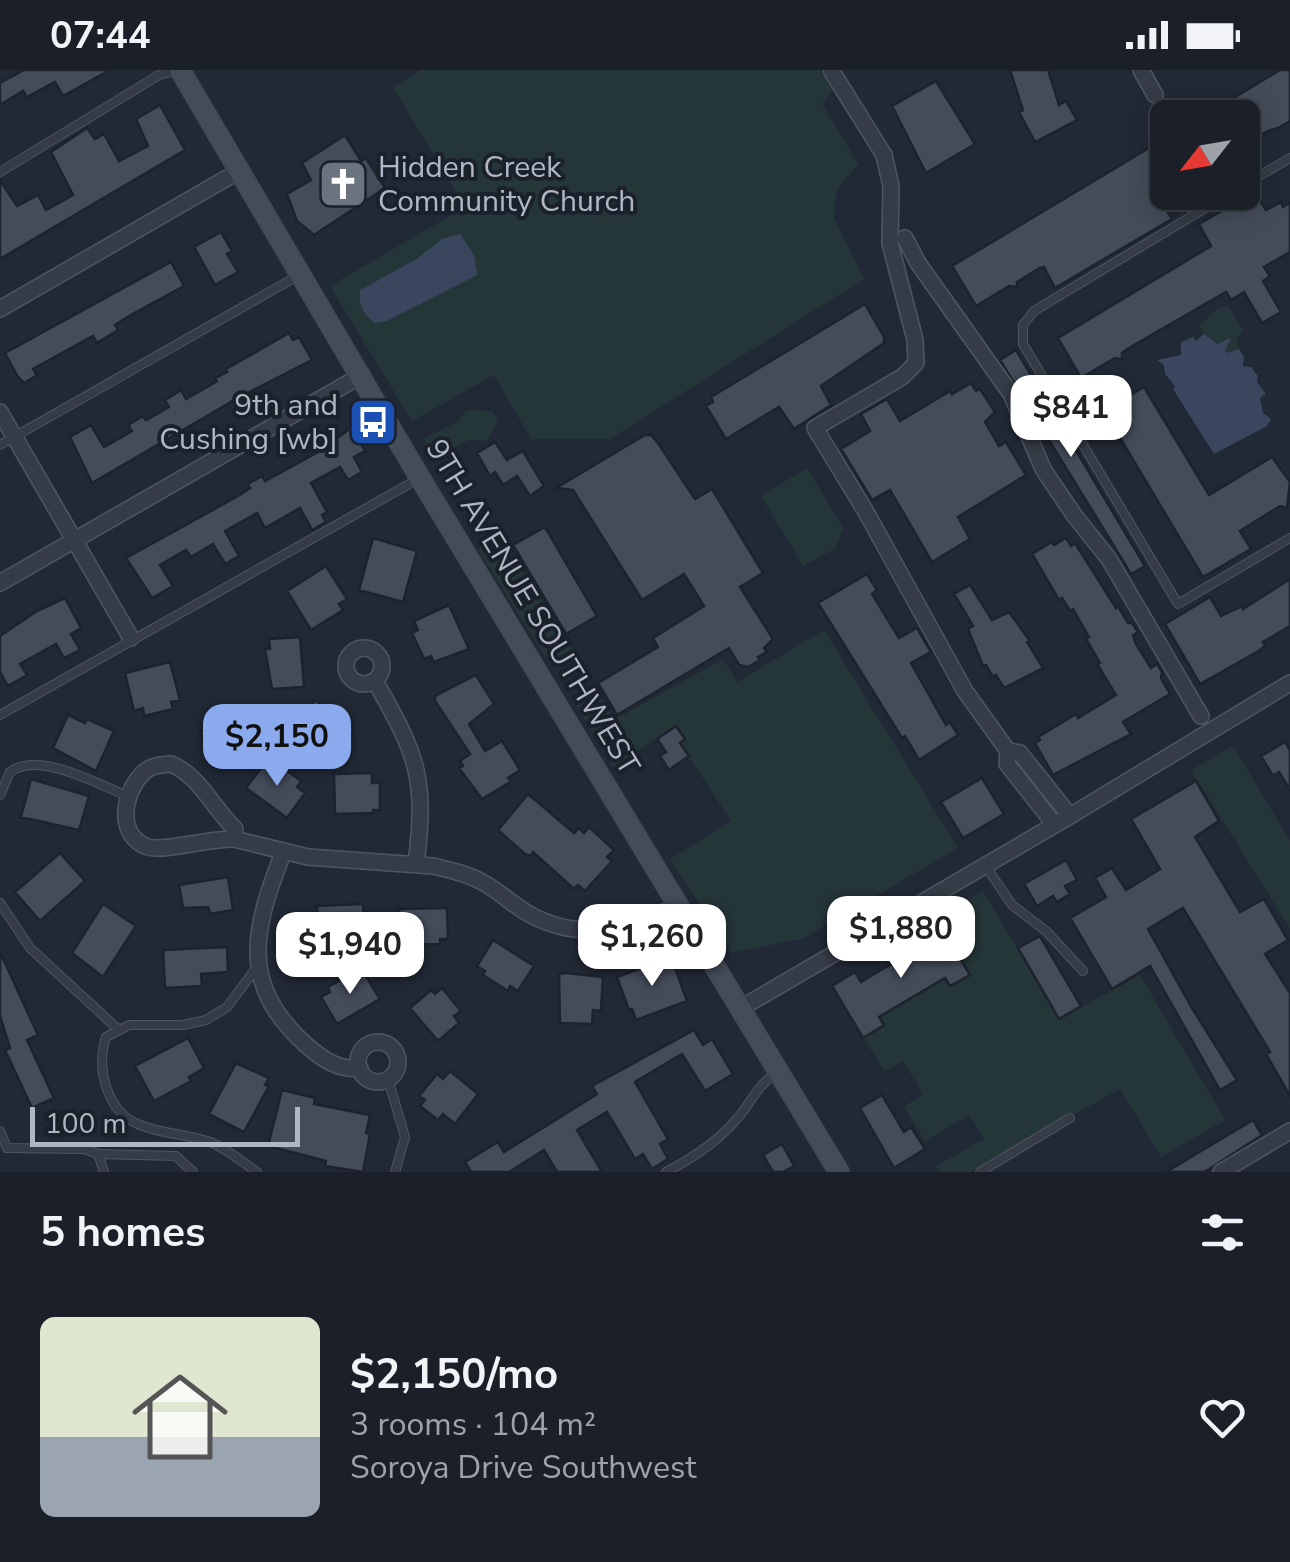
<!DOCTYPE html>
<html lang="en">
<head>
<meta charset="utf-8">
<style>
	body { margin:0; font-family:"Nunito Sans",sans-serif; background:#272c34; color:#f1f3f6; height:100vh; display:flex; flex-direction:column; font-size:38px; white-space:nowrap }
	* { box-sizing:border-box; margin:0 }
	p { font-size:32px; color:#9fa2a8 }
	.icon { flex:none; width:55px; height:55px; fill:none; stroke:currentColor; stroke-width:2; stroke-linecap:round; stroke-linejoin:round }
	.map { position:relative; height:1102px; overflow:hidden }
	.side { display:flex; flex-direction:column; background:#1a1f28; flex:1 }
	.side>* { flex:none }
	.needle { width:65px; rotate:239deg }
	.buttons { position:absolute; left:1150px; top:30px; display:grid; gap:20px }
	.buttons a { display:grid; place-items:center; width:110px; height:110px; border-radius:15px; background:#1a1f28; box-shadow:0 5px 25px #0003,0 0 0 2px #383d45; font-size:50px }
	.scale { position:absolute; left:30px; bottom:25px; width:270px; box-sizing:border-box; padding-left:10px; border:5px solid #b0b6c3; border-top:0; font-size:28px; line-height:35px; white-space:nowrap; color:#b0b6c3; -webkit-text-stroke:8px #1b212b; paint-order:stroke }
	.price { position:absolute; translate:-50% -85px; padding:0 22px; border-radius:20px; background:#fff; color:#222; font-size:32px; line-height:65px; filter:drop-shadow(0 2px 5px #0008) }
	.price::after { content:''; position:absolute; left:50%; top:60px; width:30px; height:22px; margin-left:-15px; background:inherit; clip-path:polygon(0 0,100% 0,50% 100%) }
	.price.current { background:#8babee; color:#111 }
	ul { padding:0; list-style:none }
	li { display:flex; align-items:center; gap:30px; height:250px; padding:0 40px }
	li span { display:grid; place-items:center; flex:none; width:280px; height:200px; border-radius:15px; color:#555 }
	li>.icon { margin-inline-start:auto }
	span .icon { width:120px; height:120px; fill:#fffc; stroke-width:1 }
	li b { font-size:42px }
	h2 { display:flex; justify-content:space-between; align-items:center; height:120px; padding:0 40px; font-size:42px }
	.status { display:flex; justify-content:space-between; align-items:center; height:70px; padding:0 50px; background:#1a1f28; direction:ltr }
	.status svg { height:28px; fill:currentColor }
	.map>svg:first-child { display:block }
</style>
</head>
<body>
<div class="status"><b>07:44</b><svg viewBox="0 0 49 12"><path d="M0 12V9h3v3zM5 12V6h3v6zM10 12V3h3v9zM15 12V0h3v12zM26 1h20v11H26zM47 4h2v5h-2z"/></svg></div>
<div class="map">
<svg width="1290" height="1102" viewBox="0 0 1290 1102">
	<rect width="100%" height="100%" fill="#222936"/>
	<path fill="#253638" d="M421 0H820L833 21 822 34 858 94 836 121 834 147 864 209 610 369H531L494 305 412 351 330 216 465 137 393 17Z
		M1219 237H1229L1243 260 1236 271 1239 279 1227 283 1224 280 1229 270 1217 274 1208 270 1199 256Z
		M467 340 492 341 498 351 487 370H469L431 389 424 369 456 353Z
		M807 398 843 458 836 478 803 496 761 426Z
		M500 466 573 581 550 595 478 479Z
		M824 560 958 778 804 868 731 883 670 789 731 751 680 673 685 669 676 656 613 697 573 630 595 617 614 650 723 589 737 612Z
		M1233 676 1290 771V859L1191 700Z
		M983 821 1059 949 1140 905 1225 1050 1161 1087 1120 1019 971 1102H940L936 1096 984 1069 969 1045 925 1071 904 1037 923 1024 903 991 885 1001 863 968 879 947 945 908 951 916 969 905 937 848Z"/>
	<path fill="#39465e" d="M460 164 474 185 477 205 387 251 375 253C363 244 358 235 360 220L415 190 442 169Z
		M1204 264 1217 274 1231 268 1225 280 1228 283 1239 279 1244 287 1243 296 1251 297 1258 306 1257 312 1266 324 1260 328 1263 343 1271 349 1267 356 1214 384 1173 319 1175 316 1165 304 1164 295 1157 290 1181 285V272L1193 267 1196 271Z"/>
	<path fill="#444c5a" stroke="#1d232d" stroke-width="2.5" d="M24 0H110L63 26 55 12 27 27 23 21 0 35V13Z
		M1010 0H1048L1059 35 1066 31 1077 50 1035 72 1019 42 1023 40Z
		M1280 0H1290V51L1278 58 1268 61 1242 76V48H1200Z
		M936 11 975 74 926 103 892 36Z
		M160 35 185 80 0 189V110L17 136 38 125 46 140 73 125 51 82 87 58 95 69 104 64 119 91 148 76 136 49Z
		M345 65 361 91 366 88 385 118 314 165 297 151 287 124 311 110 302 93Z
		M1154 75 1168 97 1169 124 1160 130 1172 149 1055 218 1044 197 1040 198 1017 212V217L1009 216 976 236 952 196Z
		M1255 122 1266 140 1281 132 1283 137 1290 132V182L1264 197 1270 206 1263 211 1281 242 1262 253 1244 222 1231 230 1226 222 1129 278 1122 283V289L1115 288 1081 308 1058 268 1211 176 1199 154Z
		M221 162 232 181 227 184 238 202 215 215 194 177Z
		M171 192 184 216 129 246 115 255 118 260 97 273 93 266 33 299 37 305 24 313 18 307 5 283Z
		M865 234 884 267V273L821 316 831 335 794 359 779 337 726 369 706 336 713 332 711 327Z
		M289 263 293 270 299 267 312 290 236 329 92 413 70 367 91 355 104 377 132 361 128 355 143 346 146 350 169 337 165 330 181 320 186 329 217 311 215 308 227 302 226 299Z
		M1016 280 1145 496 1131 504 1000 290Z
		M971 313 976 321 980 319 995 342 985 352 999 376 1006 372 1026 405 958 447 970 469 932 492 890 420 872 430 841 379 870 361 861 344 887 329 900 351 950 321 952 324Z
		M1144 317 1209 425 1272 387 1290 412 1287 438 1280 436 1240 461 1251 479 1203 507 1104 341Z
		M352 357 365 381 354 387 362 402 348 410 340 397 311 413 327 442 322 445 326 452 312 460 300 438 265 458 257 443 225 461 239 486 225 494 213 474 191 487 186 480 160 495 173 516 152 528 126 488 238 426 250 418 248 414 262 406 265 411 320 381Z
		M645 365H651L658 373 695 429 712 419 763 503 740 517 773 569 764 578 767 582 758 587 760 590 748 597 739 595 729 578 617 645 598 613 658 577 653 568 704 536 684 504 642 530 573 420 556 418Z
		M495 372 507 390 523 381 544 416 530 426 517 406 503 415 495 402 490 406 477 383Z
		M545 457 597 546 566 564 513 475Z
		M373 468 417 481 403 532 359 520Z
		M1066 468 1071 476 1075 473 1116 538 1118 536 1128 553H1132L1138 562 1133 565 1136 574 1151 598 1157 594 1162 602 1161 608 1170 624 1123 652 1131 664 1053 705 1035 673 1040 670 1038 667 1076 644 1078 648 1116 625 1097 594 1100 593 1086 569 1089 567 1073 539 1070 541 1062 528 1059 530 1032 484 1052 472 1054 475Z
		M326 496 347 529 339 534 343 540 311 560 287 521Z
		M867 504 877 520 872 524 899 568 917 558 931 582 911 593 946 655 950 652 958 665 919 690 905 666 902 668 818 533Z
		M1290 509V556L1263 572 1265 576 1257 582 1200 614 1165 554 1210 527 1221 546 1242 536 1243 539Z
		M970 515 992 550 1009 542 1030 571 1027 572 1043 598 1004 618 996 605 993 607 986 595 983 596 968 559 973 556 954 524Z
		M65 528 81 558 71 564 80 580 64 588 56 574 20 594 27 605 8 616 0 602V566L37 541Z
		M449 535 469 579 434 592 431 586 424 589 412 563 418 560 414 551Z
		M300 567 304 617 272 619 265 579H270L269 569Z
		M170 592 180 630 171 632 173 639 144 646 143 638 134 641 125 603Z
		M476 605 494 634 469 654 485 681 502 671 520 700 508 708 512 711 482 729 459 698 463 696 460 691 470 684 435 631V626Z
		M315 630 354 659 331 688 301 666 305 662 296 655Z
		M227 635 252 649 248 655 256 660 242 686 200 664 214 637 223 642Z
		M68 645 85 653 87 649 114 661 96 701 53 678Z
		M676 656 685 669 680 673 689 686 669 700 660 686 666 682 657 669Z
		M1285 672 1290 680V720L1279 702 1273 706 1261 686Z
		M277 693 301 711 297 717 305 723 287 748 246 718 264 694 272 700Z
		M372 703V713H380V740H373V743L335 744 334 704Z
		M982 708 1004 744 963 768 941 732Z
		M31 709 89 726 79 760 21 747Z
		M1196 711 1219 751 1195 767 1240 842 1264 829 1288 870 1265 884 1290 923V1026L1266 984 1270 982 1183 838 1148 859 1192 938 1237 1010 1220 1020 1150 896 1112 919 1070 848 1106 827 1095 808 1112 798 1126 820 1160 799 1131 749Z
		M528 724 574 763 579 758 584 763 589 757 614 780 607 787 612 791 585 821 578 815 574 819 533 782 531 786 525 784 498 760Z
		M60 783 85 811 40 851 15 822Z
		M1066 790 1077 810 1065 816 1070 824 1057 832 1053 826 1037 836 1024 814Z
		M228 807 233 840 210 844 208 837 183 838 179 815Z
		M103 834 136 856 103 907 72 883Z
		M363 834 365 864H355V870L327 871V864L318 865 317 836Z
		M447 838 448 869H440V874L403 875 415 867 400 866 399 839Z
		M940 854 970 905 950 916 945 908 879 947 884 955 863 968 832 916 855 902 861 912 924 874 919 866Z
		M1040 866 1081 936 1059 949 1018 878Z
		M493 870 534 896 518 921 510 916 508 921 483 905 485 901 477 896Z
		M227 877 228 902 201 904 202 916 165 918 163 880Z
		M0 882 38 965 27 970 54 1028 32 1038 5 980 10 978 0 946Z
		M671 887 687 931 636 950 632 939 629 940 617 907Z
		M355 902 357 907 364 903 380 929 337 954 321 927 330 922 328 917Z
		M565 903 603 907 601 941 593 940 592 954 560 953 559 904Z
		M442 918 461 941 454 946 459 953 438 971 410 938 431 920 435 924Z
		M694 960 703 975 712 969 733 1004 705 1021 682 984 635 1012 668 1069 660 1074 668 1089 652 1099 643 1084 635 1089 607 1042 577 1060 602 1102H557L544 1080 509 1102H471L465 1092 498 1072 504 1082 597 1024 592 1016Z
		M188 968 204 998 189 1007 191 1011 154 1031 135 996Z
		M236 993 269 1008 265 1015 269 1016 244 1062 209 1044Z
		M450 1001 478 1024 455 1054 443 1044 438 1050 420 1036 425 1030 419 1026 437 1004 443 1009Z
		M282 1020 315 1028 314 1034 370 1045 366 1063 370 1064 363 1102 325 1096 326 1091 268 1076Z
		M882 1025 904 1062 911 1057 925 1079 894 1098 860 1038Z
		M1253 1050 1262 1065 1211 1098 1204 1102H1166Z
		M782 1074 794 1096 783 1102H773L763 1085Z"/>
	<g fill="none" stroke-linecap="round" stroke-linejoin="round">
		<g stroke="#505661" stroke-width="10">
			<path id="lane" d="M0 102 159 5 178 0
				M1242 116 1290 88
				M1232 122 1034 241 1023 255V274L1178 534 1290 468
				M0 375 301 204
				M0 645 418 409
				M0 725 10 702C39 680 99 715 130 727
				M985 795 1012 835 1046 861 1083 901
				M0 833 30 878 119 960
				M388 1009 405 1067 395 1102
				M0 1061 7 1078 84 1079 98 1084 104 1102
				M98 1084 176 1086 193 1102
				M257 1102C242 1092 226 1078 210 1072 187 1064 162 1064 140 1055 106 1042 96 998 106 967L129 955H183L206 950 227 937 257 897
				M666 1102C691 1089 718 1071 736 1050 751 1034 757 1014 777 1003
				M980 1102 1070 1048"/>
		</g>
		<g stroke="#505661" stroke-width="18">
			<path id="street" d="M831 0 884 85 891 116 890 173 915 270 916 293 902 307 815 358 866 442 965 621 1008 681 1020 683 1070 746
				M1141 0 1155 25
				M905 168 918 193 1011 324 1043 399 1074 445 1109 489 1201 646
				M0 239 239 101
				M0 342 131 568
				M0 513 362 305
				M346 596a18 18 0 1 1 36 0a18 18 0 1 1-36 0Z
				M375 611C417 685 427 707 416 794
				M1008 681 1007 694 1055 755
				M171 694C199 705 213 738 235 759L234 769C210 768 164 782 148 777 116 766 123 724 142 704 150 695 161 695 171 694Z
				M234 769 308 787 433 796C450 800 468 804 484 813 500 822 513 835 529 844 580 872 628 860 677 836
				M283 783C254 858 238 913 305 974 321 988 338 1001 360 998
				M741 938 1070 746 1290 613
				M358 992a20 20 0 1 1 40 0a20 20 0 1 1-40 0Z
				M1221 1102 1290 1061"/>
		</g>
		<g stroke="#3f4550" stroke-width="22">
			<path id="secondary" d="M180 0 420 408 839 1102"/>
		</g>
		<use href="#lane" stroke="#363c47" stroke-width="8"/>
		<use href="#street" stroke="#363c47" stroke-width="15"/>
		<use href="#secondary" stroke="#444b59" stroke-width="20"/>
	</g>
	<defs>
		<g id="church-square" transform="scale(2.5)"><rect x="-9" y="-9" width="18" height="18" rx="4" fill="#6b7280" stroke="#1b212b"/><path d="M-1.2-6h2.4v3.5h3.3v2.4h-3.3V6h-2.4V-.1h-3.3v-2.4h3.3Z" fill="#fff"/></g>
		<g id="bus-square" transform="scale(2.5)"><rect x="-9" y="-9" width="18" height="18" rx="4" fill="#1a4fb4" stroke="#1b212b"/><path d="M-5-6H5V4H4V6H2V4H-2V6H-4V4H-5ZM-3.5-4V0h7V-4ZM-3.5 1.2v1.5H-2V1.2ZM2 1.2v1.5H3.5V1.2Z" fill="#fff"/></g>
	</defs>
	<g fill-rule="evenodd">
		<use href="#church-square" x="343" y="114"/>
		<use href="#bus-square" x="373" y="352"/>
	</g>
	<g text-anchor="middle" stroke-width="8" stroke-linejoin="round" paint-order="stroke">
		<g font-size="30" fill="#b0b6c3" stroke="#1b212b" text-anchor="start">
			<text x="378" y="107">Hidden Creek<tspan x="378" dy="34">Community Church</tspan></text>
			<text x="338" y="345" text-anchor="end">9th and<tspan x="338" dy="34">Cushing [wb]</tspan></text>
		</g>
		<g font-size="30" fill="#b0b6c3" stroke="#1b212b">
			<text transform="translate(533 537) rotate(59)" y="10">9TH AVENUE SOUTHWEST</text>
		</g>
	</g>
</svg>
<div class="buttons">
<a><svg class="needle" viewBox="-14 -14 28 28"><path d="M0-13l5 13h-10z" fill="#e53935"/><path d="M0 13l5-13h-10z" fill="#9fa2a8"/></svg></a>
</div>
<div class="scale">100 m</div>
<b class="price" style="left:1071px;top:390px">$841</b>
<b class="price current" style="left:277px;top:719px">$2,150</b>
<b class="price" style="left:901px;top:911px">$1,880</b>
<b class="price" style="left:652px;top:919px">$1,260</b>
<b class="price" style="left:350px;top:927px">$1,940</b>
</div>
<section class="side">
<h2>5 homes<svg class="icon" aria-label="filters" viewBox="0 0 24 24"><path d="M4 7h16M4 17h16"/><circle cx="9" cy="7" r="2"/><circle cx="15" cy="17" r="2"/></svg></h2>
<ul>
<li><span style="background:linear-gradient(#dfe7d0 60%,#9aa5b1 0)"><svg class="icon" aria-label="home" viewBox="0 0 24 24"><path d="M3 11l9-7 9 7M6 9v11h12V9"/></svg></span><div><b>$2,150/mo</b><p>3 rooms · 104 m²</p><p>Soroya Drive Southwest</p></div><svg class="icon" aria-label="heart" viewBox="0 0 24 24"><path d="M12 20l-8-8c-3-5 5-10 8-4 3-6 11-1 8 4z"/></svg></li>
</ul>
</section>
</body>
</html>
